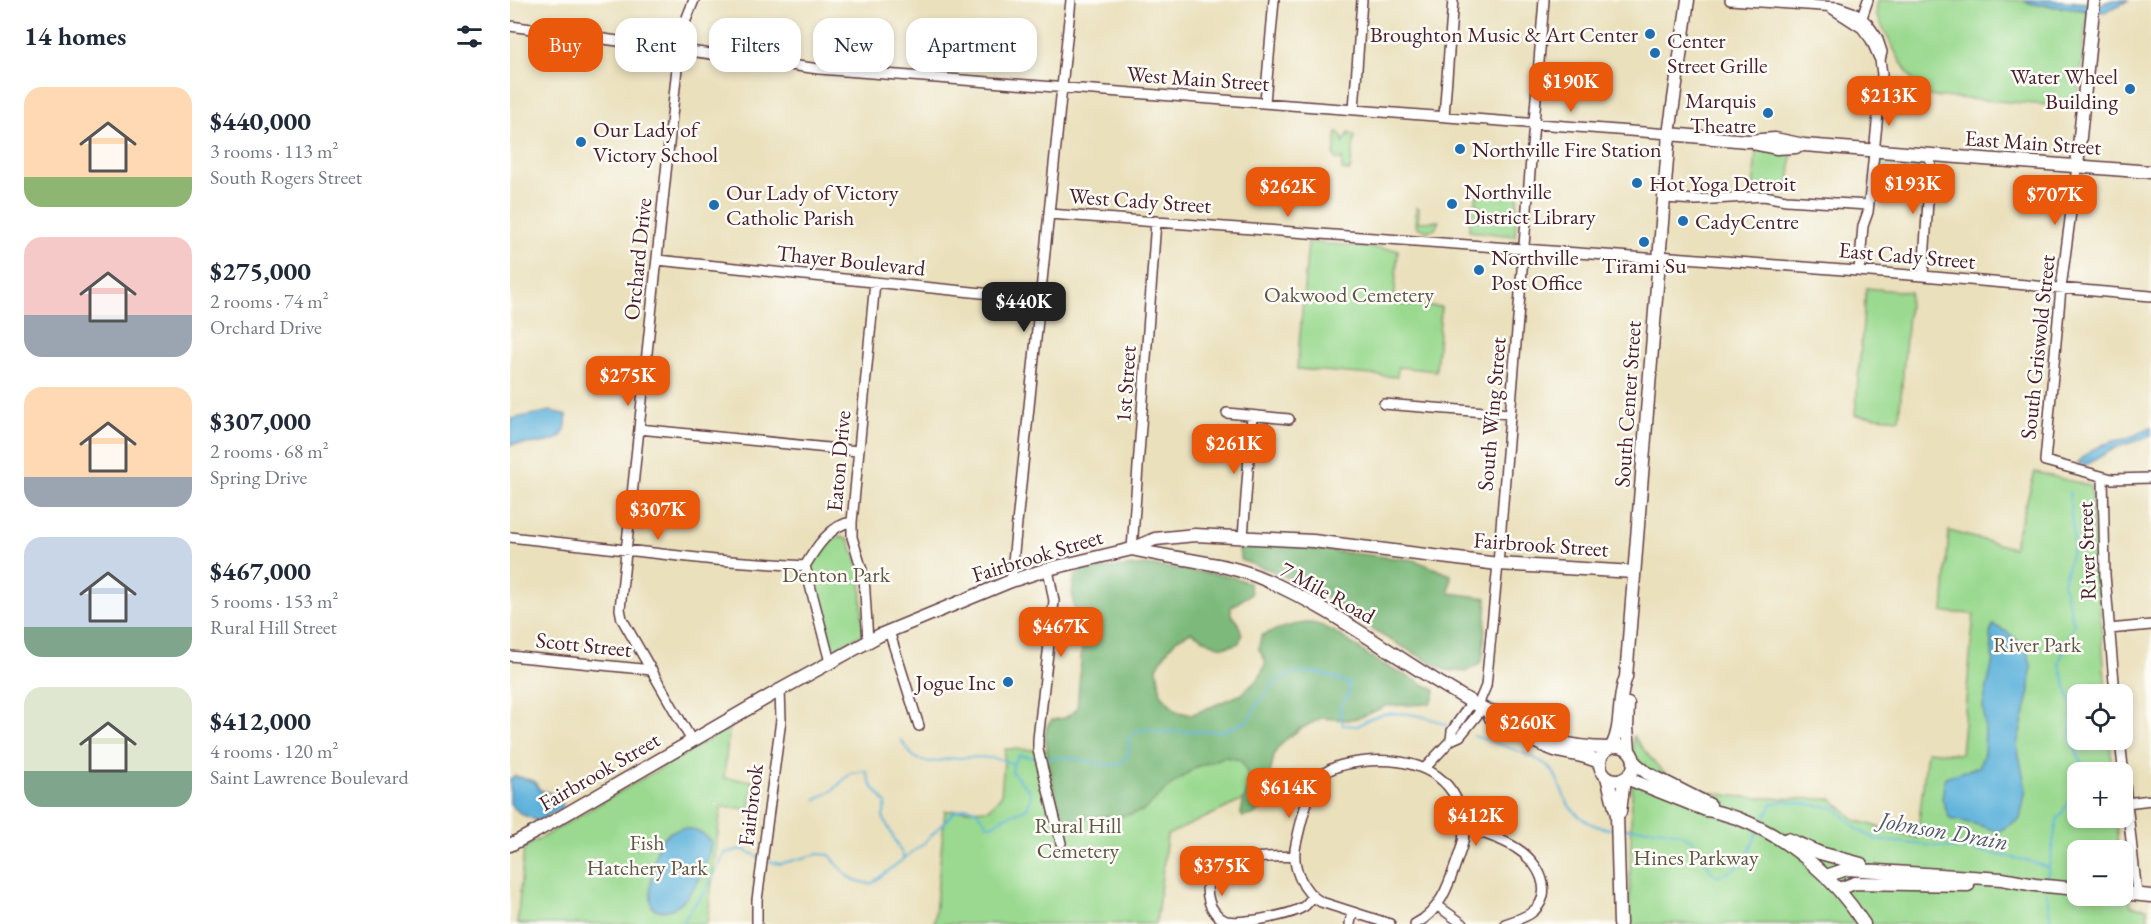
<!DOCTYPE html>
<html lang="en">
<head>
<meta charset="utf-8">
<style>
	body { margin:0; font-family:"EB Garamond",serif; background:#f6f6f7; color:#1f2937; height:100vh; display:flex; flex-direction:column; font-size:22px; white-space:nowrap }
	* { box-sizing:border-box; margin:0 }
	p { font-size:20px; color:#747a83 }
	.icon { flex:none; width:33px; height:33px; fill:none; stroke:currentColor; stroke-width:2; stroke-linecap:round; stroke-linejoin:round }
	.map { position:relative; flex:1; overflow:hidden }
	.side { display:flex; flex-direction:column; background:#fff; width:510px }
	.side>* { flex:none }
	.guide { position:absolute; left:18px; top:18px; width:570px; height:54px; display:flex; gap:12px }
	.tools { position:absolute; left:1557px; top:684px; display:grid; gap:12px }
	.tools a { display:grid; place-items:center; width:66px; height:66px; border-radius:12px; background:#fff; box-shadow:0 3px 9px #0003; font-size:30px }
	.price { position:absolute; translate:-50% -51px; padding:0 14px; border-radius:12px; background:#ea580c; color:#fff; font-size:20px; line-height:39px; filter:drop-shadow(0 2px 3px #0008) }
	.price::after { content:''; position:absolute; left:50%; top:36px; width:18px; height:14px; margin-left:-9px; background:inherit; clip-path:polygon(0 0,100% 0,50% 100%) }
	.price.current { background:#222; color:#fff }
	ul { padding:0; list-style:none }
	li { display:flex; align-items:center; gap:18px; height:150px; padding:0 24px }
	li span { display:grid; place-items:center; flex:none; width:168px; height:120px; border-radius:18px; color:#555 }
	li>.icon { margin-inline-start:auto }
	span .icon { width:72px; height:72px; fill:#fffc; stroke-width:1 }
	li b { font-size:26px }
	h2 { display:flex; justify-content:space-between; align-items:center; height:72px; padding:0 24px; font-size:26px }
	.chip { padding:0 21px; border-radius:18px; background:#fff; box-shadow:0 3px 9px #0003; font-size:21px; line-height:54px }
	.chip.current { background:#ea580c; color:#fff }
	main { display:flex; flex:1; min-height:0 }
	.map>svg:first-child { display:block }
</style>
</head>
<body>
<main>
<section class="side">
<h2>14 homes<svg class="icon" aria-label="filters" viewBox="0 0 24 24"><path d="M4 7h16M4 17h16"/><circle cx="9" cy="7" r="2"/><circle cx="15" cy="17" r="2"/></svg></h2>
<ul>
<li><span style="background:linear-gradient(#ffd9b3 75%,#8fb573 0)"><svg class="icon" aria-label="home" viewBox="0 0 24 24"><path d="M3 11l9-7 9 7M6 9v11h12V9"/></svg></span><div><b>$440,000</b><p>3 rooms · 113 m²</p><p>South Rogers Street</p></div></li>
<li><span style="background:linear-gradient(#f6c9c9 65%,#9aa5b1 0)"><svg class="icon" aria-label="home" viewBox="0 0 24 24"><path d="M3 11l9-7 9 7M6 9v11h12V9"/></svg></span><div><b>$275,000</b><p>2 rooms · 74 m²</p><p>Orchard Drive</p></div></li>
<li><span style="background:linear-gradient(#ffd9b3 75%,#9aa5b1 0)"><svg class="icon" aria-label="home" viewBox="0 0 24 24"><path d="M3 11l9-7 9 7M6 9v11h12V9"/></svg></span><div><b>$307,000</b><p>2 rooms · 68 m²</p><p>Spring Drive</p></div></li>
<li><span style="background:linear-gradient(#c9d6e8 75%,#7fa58c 0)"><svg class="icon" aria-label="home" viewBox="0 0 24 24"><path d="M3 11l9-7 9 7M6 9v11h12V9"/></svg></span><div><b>$467,000</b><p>5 rooms · 153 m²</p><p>Rural Hill Street</p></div></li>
<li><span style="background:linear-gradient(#dfe7d0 70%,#7fa58c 0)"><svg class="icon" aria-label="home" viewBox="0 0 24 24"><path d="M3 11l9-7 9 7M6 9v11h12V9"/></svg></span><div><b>$412,000</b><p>4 rooms · 120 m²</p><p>Saint Lawrence Boulevard</p></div></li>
</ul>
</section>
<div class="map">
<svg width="1641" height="924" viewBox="0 0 1641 924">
	<rect width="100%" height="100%" fill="#fdfcf7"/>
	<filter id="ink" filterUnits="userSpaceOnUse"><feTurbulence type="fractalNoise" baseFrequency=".0167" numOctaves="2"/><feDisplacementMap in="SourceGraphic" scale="12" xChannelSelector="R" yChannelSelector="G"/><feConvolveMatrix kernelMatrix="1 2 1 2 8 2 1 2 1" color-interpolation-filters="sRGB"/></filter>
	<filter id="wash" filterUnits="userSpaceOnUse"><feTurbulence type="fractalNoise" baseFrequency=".008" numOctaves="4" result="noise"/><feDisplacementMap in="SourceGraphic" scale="24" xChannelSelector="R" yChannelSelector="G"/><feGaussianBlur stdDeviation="1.35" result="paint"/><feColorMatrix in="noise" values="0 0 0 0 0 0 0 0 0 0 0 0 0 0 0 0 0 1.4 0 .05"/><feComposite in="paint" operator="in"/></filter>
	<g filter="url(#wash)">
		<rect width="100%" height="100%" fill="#eae0bc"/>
		<path fill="#9ad98f" stroke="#727c5d" stroke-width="1.5" d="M1368 0H1512L1523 4 1577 11 1567 107 1418 96 1405 84 1389 59 1366 14Z
			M827 132 832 136 833 143 839 133 845 136 840 171 832 170V159L828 160 824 156Z
			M1246 147 1282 149 1279 194 1243 192Z
			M1376 156 1380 159 1410 161 1408 186 1394 185 1396 167 1377 166 1375 187H1369L1371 164 1365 163Z
			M967 190 1008 193 1005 236 959 231 961 204H966Z
			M906 207 909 208 908 222 929 221 925 229 917 231 907 227 905 221Z
			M798 242 888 250 884 303 931 307 926 371 888 367 887 377 787 369Z
			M1356 288 1400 292 1389 419 1345 415Z
			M1525 472 1581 486 1596 694H1568V740H1600L1602 772H1568V818H1606L1608 850H1568V896H1612L1613 862H1615L1621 906 1637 908 1638 924H1119L1123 736C1132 747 1146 767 1157 775 1203 804 1269 797 1322 799L1345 820 1407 838 1417 751 1451 754 1464 614 1433 612 1439 531 1503 548Z
			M331 537 339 540 351 572 353 634 323 650 300 570 306 556 323 538Z
			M219 728 214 778 243 781 240 809 211 807 197 924H7L14 848Z
			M747 730 740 797 657 835 646 924H424L435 811 479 809 491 796 495 749 570 751Z"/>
		<path fill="#7bb97a" stroke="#626c52" stroke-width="1.5" d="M739 542 904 560 941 575 939 593 977 598 973 655 970 664 955 672 935 670 866 632 829 604 809 593 766 572 733 561 731 560 729 550Z
			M636 565 720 576 739 583 741 594 721 607V615L727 621 732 634 729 643C706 652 702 642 681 632L667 639 656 652 647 668 651 694 666 711 681 715 732 694 749 678 756 662 749 649 751 636C763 630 788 622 801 623 822 625 851 652 870 663 888 672 907 680 925 690L924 697 919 704 876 706 851 717 837 720 811 718 790 729 774 741 765 752 752 808 743 815 733 817 731 814C734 789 747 786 730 760L715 757 686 767 661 785 633 811 607 817 589 816 565 820 552 817 548 811 535 735 537 726 542 720 555 718 567 709 574 623 566 619C563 602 559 587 568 571Z"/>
		<path fill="#5eb3db" stroke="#546983" stroke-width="1.5" d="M1512 0H1539L1591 4 1603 0H1619L1595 12 1523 4Z
			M41 411 56 415C61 451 22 441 0 445V419Z
			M1641 427V436L1605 448 1576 465 1568 463C1577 450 1596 442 1610 440 1620 439 1632 431 1641 427Z
			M1483 625 1497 632 1517 648 1521 665 1520 691 1507 745 1516 789 1510 819 1488 832 1469 825 1440 819 1432 799 1435 777 1469 767 1474 753 1475 727 1473 705 1483 660 1480 634Z
			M5 776 24 781 30 790 46 795 53 802 50 809 28 821 11 814 0 804V779Z
			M172 828C185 829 193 832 201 842 200 848 199 855 197 861 190 881 167 923 142 907 138 889 142 843 159 833 162 831 168 830 172 828Z"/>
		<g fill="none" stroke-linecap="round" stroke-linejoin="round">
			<path stroke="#5eb3db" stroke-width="2" d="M1559 492 1564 544 1553 583 1564 624 1549 663 1562 706 1561 739 1576 772
				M964 736C981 741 1031 757 1041 769 1050 780 1052 796 1060 807 1071 820 1088 830 1105 829
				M391 740C396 746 399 754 406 758 420 767 433 758 447 758 465 757 488 756 503 764
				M534 758C543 758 553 756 562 758 585 762 623 779 618 740L624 732 637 729 648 732 711 731 738 721C763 673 788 659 839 684L838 695 829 709 833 725 848 726C872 706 910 713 937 725
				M306 800 323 790 341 773 356 771 361 785 376 803 373 817 394 858
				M1251 825 1262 804 1275 801 1326 808 1347 829 1367 840 1462 850 1515 860 1539 868
				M1113 829C1138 828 1178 826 1192 852 1198 862 1197 869 1206 876 1233 870 1238 856 1247 832
				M254 860 270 864 308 854 320 855C333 872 338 881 361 884L413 844 444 812 457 807 466 810 478 825 485 824 492 818 516 809 521 799 519 790 502 772 503 764 509 755 528 758
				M1536 883 1547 820 1568 789
				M1536 891 1541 924
				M172 924 186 902 194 894 215 853 232 849 249 857"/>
		</g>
	</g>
	<g filter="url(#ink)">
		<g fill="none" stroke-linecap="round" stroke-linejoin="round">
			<g stroke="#623c41" stroke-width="12">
				<path id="street" d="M1220 0 1328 7 1345 13 1357 23 1367 37 1372 52 1370 60 1372 74 1358 212 1353 226 1349 271
					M1321 8 1352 28 1361 40 1369 58
					M1350 23 1358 0
					M0 26 309 69 1159 134
					M755 102 764 0
					M844 109 852 0
					M934 116 943 0
					M1567 166 1551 288 1535 461 1602 479 1641 478
					M1154 198 1186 200 1254 196 1276 200 1358 205
					M539 214 1149 259
					M1149 256 1413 276 1641 296
					M147 260 531 299
					M1413 276 1421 156
					M874 404 1000 414
					M717 413 779 419
					M129 429 348 451
					M1593 477 1595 575 1605 694
					M0 537 205 560 295 566
					M733 537 742 416
					M622 549 646 221
					M538 569 544 601 528 739V750L551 843
					M501 581 561 0
					M1599 629 1641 625
					M379 631 409 726
					M358 641 354 577 342 537V522L365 282
					M0 656 142 670
					M320 662 295 566C305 549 321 524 342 522
					M962 702 942 731 941 740 950 736 973 708
					M968 705 976 686 988 564 1034 0
					M1610 740 1627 894
					M182 741 112 619 110 609 169 49 172 30 184 0
					M915 768 941 740
					M1616 803 1641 800
					M954 828C972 833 990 838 1006 848 1028 861 1047 894 1021 913 1014 918 1004 921 995 924
					M784 856C755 858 685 853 699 901 701 909 708 918 716 921 733 924 778 916 793 907 797 905 799 901 802 897
					M928 906 953 924
					M247 924V900L271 720 270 690
					M840 924 842 912
					M880 924 811 902C792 892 781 865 786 844 790 827 797 792 808 779 819 767 833 764 849 762 888 757 933 764 949 805 954 819 956 835 951 849 941 877 933 911 905 924"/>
			</g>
			<g stroke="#623c41" stroke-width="15">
				<path id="secondary" d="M1159 134 1237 141 1265 139 1294 145 1641 172
					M1247 144 1266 148 1286 147
					M1567 166 1584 0
					M622 549C663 559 706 561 746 576 829 609 899 670 978 711 997 710 1027 735 1047 741 1063 746 1082 748 1098 748
					M1118 704 1117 728 1119 750
					M978 711 981 718C1001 729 1023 743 1045 750 1061 755 1075 754 1090 763
					M1090 763a17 17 0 1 1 34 0a17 17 0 1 1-34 0Z
					M1102 746C1113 726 1107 699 1116 677L1159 134 1178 0
					M1125 763 1137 773 1200 805
					M1097 777 1107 815 1110 924
					M1116 778 1196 810C1207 811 1216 815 1227 818 1280 838 1324 877 1354 924
					M1110 812 1114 779
					M1277 839 1310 853 1351 864
					M0 845 25 832 270 690 370 635 501 581 538 569 622 549 645 539 685 535 803 541 988 564 1124 572
					M1316 876 1337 869 1492 879 1525 885 1568 889
					M1329 889 1345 883 1458 885
					M1612 893 1641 896"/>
			</g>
			<use href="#street" stroke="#fff" stroke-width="9"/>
			<use href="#secondary" stroke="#fff" stroke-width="12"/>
		</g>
	</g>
	<g fill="#1f6fb2" stroke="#fdfcf7" stroke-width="2">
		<circle cx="1140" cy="34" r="6"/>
		<circle cx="1145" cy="53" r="6"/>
		<circle cx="1620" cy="89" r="6"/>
		<circle cx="1258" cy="113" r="6"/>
		<circle cx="71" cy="142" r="6"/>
		<circle cx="950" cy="149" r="6"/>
		<circle cx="1127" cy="183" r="6"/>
		<circle cx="942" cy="204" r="6"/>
		<circle cx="204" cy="205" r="6"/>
		<circle cx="1173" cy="221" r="6"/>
		<circle cx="1134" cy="242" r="6"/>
		<circle cx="969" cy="270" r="6"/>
		<circle cx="498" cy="682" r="6"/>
	</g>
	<g text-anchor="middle" stroke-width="5" stroke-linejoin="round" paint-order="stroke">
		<g font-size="22" fill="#4a1f2b" stroke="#fdfcf7" text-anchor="start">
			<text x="1128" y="42" text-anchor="end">Broughton Music &amp; Art Center</text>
			<text x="1157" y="48">Center<tspan x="1157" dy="25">Street Grille</tspan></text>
			<text x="1608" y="84" text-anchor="end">Water Wheel<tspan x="1608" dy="25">Building</tspan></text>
			<text x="1246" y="108" text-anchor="end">Marquis<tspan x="1246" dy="25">Theatre</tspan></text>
			<text x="83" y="137">Our Lady of<tspan x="83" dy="25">Victory School</tspan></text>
			<text x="962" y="157">Northville Fire Station</text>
			<text x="1139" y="191">Hot Yoga Detroit</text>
			<text x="954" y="199">Northville<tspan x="954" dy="25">District Library</tspan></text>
			<text x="216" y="200">Our Lady of Victory<tspan x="216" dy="25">Catholic Parish</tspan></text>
			<text x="1185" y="229">CadyCentre</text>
			<text x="981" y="265">Northville<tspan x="981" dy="25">Post Office</tspan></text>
			<text x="1134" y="273" text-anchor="middle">Tirami Su</text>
			<text x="486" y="690" text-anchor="end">Jogue Inc</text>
		</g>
		<g font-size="22" fill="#4a1f2b" stroke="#fdfcf7">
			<text transform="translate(688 78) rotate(4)" y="8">West Main Street</text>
			<text transform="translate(1523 142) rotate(4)" y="8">East Main Street</text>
			<text transform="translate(630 200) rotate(4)" y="8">West Cady Street</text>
			<text transform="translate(1397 255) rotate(5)" y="8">East Cady Street</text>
			<text transform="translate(127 259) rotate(-84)" y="8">Orchard Drive</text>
			<text transform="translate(341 260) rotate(6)" y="8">Thayer Boulevard</text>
			<text transform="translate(1527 347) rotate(-84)" y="8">South Griswold Street</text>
			<text transform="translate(615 384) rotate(-86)" y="8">1st Street</text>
			<text transform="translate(1117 404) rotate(-86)" y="8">South Center Street</text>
			<text transform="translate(981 414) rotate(-85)" y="8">South Wing Street</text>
			<text transform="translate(328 461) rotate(-85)" y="8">Eaton Drive</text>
			<text transform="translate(1031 544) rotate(4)" y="8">Fairbrook Street</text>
			<text transform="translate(1576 551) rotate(-92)" y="8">River Street</text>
			<text transform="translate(527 555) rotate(-17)" y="8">Fairbrook Street</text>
			<text transform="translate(818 592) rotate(29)" y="8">7 Mile Road</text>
			<text transform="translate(74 644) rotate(6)" y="8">Scott Street</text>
			<text transform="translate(89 771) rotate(-30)" y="8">Fairbrook Street</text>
			<text transform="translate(240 805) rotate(-83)" y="8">Fairbrook</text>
		</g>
		<g font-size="22" fill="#625749" stroke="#fdfcf7">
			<text x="839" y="302">Oakwood Cemetery</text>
			<text x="326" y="582">Denton Park</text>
			<text x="1527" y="652">River Park</text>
			<text x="568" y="833">Rural Hill<tspan x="568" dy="25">Cemetery</tspan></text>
			<text x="137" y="850">Fish<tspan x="137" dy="25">Hatchery Park</tspan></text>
			<text x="1186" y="865">Hines Parkway</text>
		</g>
		<g font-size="24" font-style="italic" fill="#525a71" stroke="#fdfcf7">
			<text transform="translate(1434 831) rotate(10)" y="8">Johnson Drain</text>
		</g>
	</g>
</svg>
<div class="tools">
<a><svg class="icon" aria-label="locate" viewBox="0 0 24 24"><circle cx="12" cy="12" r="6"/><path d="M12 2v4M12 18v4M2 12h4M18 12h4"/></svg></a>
<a>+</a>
<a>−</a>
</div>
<b class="price" style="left:1061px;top:113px">$190K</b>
<b class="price" style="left:1379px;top:127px">$213K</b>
<b class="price" style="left:1403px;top:215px">$193K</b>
<b class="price" style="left:778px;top:218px">$262K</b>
<b class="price" style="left:1545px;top:226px">$707K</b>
<b class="price current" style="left:514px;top:333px">$440K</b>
<b class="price" style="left:118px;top:407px">$275K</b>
<b class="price" style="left:724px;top:475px">$261K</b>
<b class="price" style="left:148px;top:541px">$307K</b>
<b class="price" style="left:551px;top:658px">$467K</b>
<b class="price" style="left:1018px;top:754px">$260K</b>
<b class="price" style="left:779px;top:819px">$614K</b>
<b class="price" style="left:966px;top:847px">$412K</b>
<b class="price" style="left:712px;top:897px">$375K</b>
<div class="guide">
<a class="chip current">Buy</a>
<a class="chip">Rent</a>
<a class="chip">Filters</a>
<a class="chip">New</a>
<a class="chip">Apartment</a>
</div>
</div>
</main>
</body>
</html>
